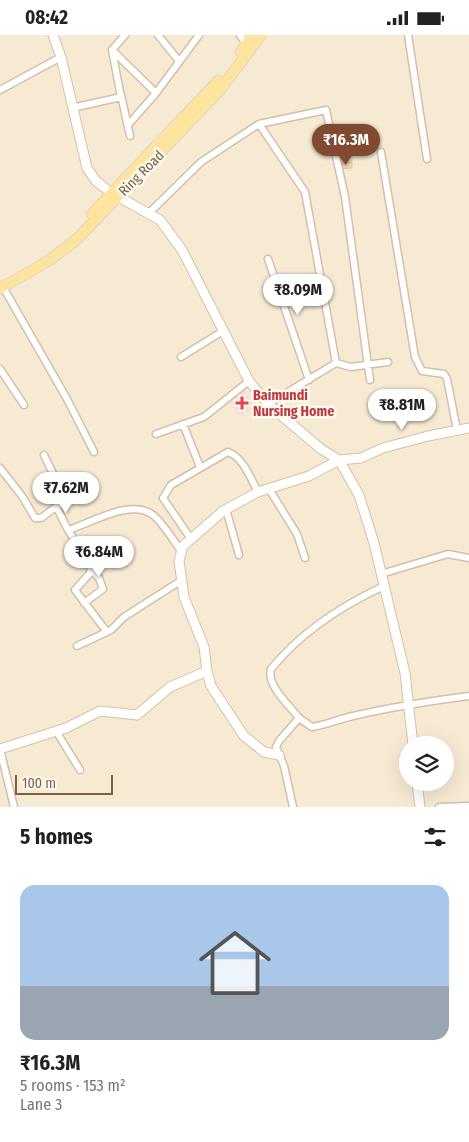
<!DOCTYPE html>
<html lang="en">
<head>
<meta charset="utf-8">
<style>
	body { margin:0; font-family:"Fira Sans Condensed",sans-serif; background:#f6f6f6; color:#222; height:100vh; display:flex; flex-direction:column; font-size:19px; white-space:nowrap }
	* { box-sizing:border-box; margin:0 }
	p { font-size:16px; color:#767676 }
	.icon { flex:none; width:28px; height:28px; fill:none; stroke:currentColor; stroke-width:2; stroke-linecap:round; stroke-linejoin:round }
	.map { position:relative; height:772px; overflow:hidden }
	.panel { display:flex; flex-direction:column; background:#fff; flex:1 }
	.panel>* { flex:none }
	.controls { position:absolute; left:399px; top:701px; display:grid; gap:10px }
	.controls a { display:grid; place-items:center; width:55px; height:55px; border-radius:50%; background:#fff; box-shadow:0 5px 20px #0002; font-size:25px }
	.scale { position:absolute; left:15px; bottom:12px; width:98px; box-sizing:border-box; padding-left:5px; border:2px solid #7b5f47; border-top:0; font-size:14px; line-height:18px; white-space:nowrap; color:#7b5f47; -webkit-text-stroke:4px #fffaef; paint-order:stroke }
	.price { position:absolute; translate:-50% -42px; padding:0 11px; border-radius:18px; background:#fff; color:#222; font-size:16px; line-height:32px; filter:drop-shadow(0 1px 2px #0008) }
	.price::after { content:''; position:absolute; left:50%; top:30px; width:15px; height:11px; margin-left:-8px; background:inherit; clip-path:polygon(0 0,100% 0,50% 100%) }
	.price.selected { background:#81492f; color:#fff }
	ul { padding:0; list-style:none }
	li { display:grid; align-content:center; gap:10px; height:265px; padding:0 20px }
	li span { display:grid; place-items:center; height:155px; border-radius:15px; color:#555 }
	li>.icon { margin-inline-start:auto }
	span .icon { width:90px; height:90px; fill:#fffc; stroke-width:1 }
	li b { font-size:21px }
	h2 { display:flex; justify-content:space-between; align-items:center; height:60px; padding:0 20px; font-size:21px }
	.status { display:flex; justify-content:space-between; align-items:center; height:35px; padding:0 25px; background:#fff; direction:ltr }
	.status svg { height:14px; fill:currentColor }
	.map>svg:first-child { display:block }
</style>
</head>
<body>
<div class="status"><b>08:42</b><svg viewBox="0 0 49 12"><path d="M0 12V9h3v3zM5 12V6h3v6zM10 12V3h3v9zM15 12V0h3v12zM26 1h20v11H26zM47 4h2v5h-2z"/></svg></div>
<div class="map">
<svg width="469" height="772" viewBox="0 0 469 772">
	<rect width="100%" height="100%" fill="#fff7e6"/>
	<path fill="#f7ead3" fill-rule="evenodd" d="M0 0H469V772H0ZM408 710H445V748H408Z"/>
	<path fill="#fdd8d9" d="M243 354 255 371 240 381 229 366Z"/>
	<path fill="#f7d8bb" stroke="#ecc099" d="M352 127V133L339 134V129Z"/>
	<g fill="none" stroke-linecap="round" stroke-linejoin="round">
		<g stroke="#d2c0aa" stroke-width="9">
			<path id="street" d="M158 0 179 26
				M240 0 246 9
				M408 0 427 124
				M112 15 156 58 199 0
				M112 15 125 0
				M0 55 61 22
				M121 60 130 101
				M72 73 121 62 112 15
				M259 89 326 75 345 162 370 345
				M128 90 156 58
				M381 117 415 322 422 336 444 339 447 344 457 395
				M149 178 201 127 259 89 305 157 336 328 268 369
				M268 224 309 345
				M3 252 67 364 94 417
				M181 322 223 296
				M336 328 351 332 388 327
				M0 334 24 370
				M183 389 200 432
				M156 399 204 382 249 346
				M0 433 22 461 35 483H41L64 466V461L44 420
				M269 454 297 499 305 523
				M57 473 68 495C91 488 131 463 153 480 164 489 173 505 181 516
				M226 474 239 520
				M68 495 91 532 90 538 75 555 107 597
				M191 504 163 463 171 450 228 417C243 422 251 444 258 457
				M381 539 448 519 469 523
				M84 568 103 554 99 543 91 535
				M77 611 111 595 124 582 182 545
				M299 683 312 692C326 690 339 684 353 681 392 672 430 666 469 661
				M56 696 80 735
				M0 714 14 772
				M293 772 284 731 276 712 279 706 299 683C290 671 266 650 271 634 301 597 341 571 384 551
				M439 772 469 771"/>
		</g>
		<g stroke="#d5c1a7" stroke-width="11">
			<path id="secondary" d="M53 0 61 22 87 133 96 146 110 157 160 185 182 215 249 346 268 369 321 414 339 425 359 460 374 508 405 638 413 710
				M207 636 211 651 244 701 264 717 279 720
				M0 714 66 693 100 676 137 680 170 652 207 636 204 612 184 562 179 526 183 511 223 476 258 457 309 441 339 425 361 423 383 413 428 401 469 393
				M417 748 420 772"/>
		</g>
		<g stroke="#ddd5cf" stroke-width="12">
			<path id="primary" d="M241 17 252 0
				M92 179 218 46
				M0 253C28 238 55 224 79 202L220 55 261 0"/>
		</g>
		<use href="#street" stroke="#fff" stroke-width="6"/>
		<use href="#secondary" stroke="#fff" stroke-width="9"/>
		<use href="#primary" stroke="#ffe49d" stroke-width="10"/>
	</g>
	<path fill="#e0444e" stroke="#fffaef" stroke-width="2" d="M239.5 360.5h5v5h5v5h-5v5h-5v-5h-5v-5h5z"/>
	<g text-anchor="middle" stroke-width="5" stroke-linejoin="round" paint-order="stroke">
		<g font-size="14" fill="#7b5f47" stroke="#fffaef">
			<text transform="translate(141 138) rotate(-45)" y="5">Ring Road</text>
		</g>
		<g font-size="14" font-weight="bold" fill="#be3a42" stroke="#fffaef" text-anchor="start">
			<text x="253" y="365">Baimundi<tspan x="253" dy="16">Nursing Home</tspan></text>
		</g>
	</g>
</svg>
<div class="controls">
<a><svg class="icon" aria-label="layers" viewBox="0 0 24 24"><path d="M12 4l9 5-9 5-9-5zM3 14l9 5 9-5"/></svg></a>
</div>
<div class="scale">100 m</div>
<b class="price selected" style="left:346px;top:131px">₹16.3M</b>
<b class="price" style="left:298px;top:281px">₹8.09M</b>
<b class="price" style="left:402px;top:396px">₹8.81M</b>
<b class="price" style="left:66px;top:479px">₹7.62M</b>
<b class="price" style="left:99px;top:543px">₹6.84M</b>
</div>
<section class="panel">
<h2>5 homes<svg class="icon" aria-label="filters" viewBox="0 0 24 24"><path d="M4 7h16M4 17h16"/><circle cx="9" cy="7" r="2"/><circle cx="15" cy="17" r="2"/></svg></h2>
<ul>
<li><span style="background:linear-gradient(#a9c7e8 65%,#9aa5b1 0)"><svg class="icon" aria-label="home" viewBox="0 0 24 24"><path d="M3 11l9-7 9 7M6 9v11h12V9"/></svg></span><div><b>₹16.3M</b><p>5 rooms · 153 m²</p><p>Lane 3</p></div></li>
</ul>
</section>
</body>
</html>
